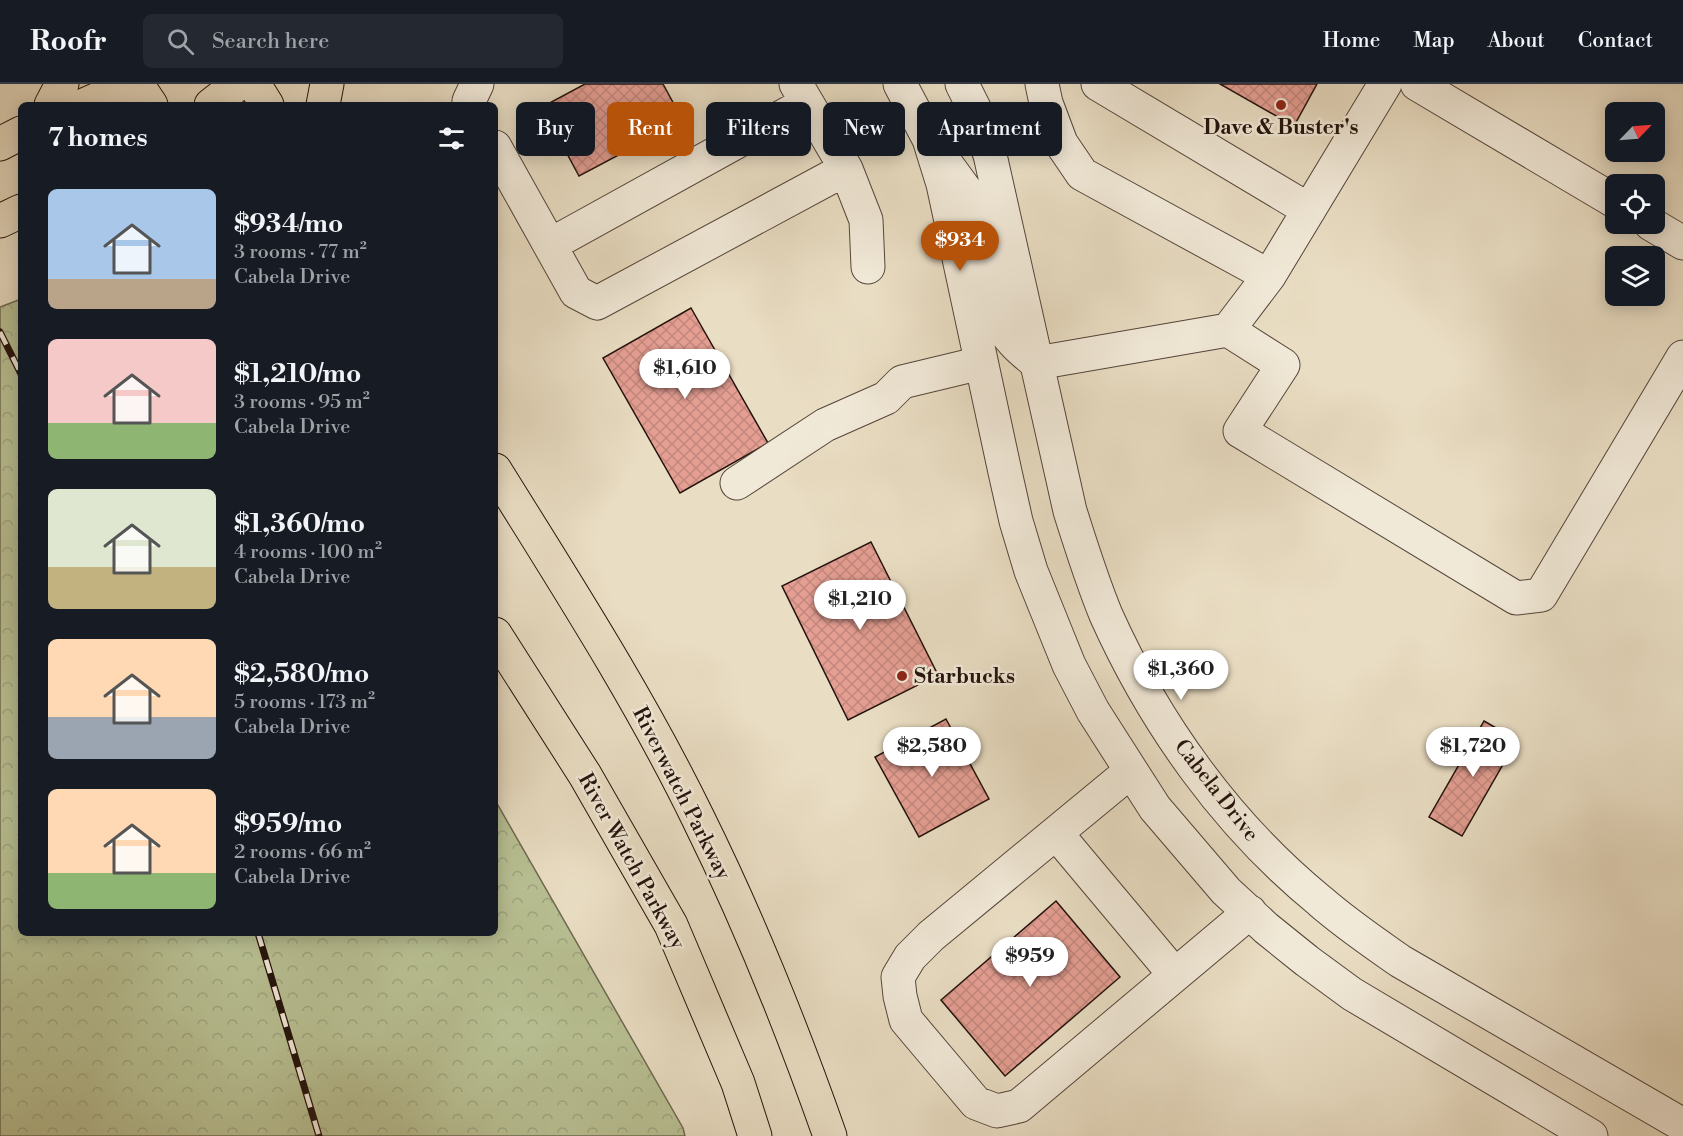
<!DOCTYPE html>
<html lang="en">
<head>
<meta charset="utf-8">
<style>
	body { margin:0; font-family:"Libre Bodoni",serif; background:#242831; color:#f1f3f6; height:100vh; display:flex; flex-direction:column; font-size:22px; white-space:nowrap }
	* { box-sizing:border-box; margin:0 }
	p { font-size:20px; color:#9ea1a6 }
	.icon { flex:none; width:33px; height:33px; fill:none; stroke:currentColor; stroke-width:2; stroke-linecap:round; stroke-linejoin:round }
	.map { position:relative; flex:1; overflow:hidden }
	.sheet { position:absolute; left:18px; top:18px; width:480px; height:834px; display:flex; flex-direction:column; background:#171b24; border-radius:9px; box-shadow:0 3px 15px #0003 }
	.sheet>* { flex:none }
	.guide { position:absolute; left:516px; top:18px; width:570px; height:54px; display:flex; gap:12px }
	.needle { width:39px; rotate:65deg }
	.fabs { position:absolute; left:1605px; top:18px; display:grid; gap:12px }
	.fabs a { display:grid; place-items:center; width:60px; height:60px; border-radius:9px; background:#171b24; box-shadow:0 3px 15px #0003; font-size:30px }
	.price { position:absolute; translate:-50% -51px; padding:0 14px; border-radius:21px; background:#fff; color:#222; font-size:20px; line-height:39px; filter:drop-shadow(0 2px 3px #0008) }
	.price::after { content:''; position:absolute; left:50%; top:36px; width:18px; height:14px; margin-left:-9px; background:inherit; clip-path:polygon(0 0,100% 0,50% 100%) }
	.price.current { background:#b45309; color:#fff }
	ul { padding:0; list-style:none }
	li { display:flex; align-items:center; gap:18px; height:150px; padding:0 30px }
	li span { display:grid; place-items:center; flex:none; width:168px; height:120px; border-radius:9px; color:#555 }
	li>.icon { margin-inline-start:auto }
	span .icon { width:72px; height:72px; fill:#fffc; stroke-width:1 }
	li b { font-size:26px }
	h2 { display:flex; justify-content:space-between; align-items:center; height:72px; padding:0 30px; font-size:26px }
	.chip { padding:0 21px; border-radius:9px; background:#171b24; box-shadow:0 3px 15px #0003; font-size:21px; line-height:54px }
	.chip.current { background:#b45309; color:#fff }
	header { display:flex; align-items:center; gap:36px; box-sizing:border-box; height:84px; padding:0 30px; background:#171b24; border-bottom:2px solid #363941 }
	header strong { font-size:28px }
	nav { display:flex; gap:33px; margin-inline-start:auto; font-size:21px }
	.search { width:420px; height:54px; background:#242831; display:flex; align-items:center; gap:15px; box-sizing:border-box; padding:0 21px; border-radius:9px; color:#9ea1a6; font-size:22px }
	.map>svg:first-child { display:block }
</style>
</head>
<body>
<header>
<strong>Roofr</strong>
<div class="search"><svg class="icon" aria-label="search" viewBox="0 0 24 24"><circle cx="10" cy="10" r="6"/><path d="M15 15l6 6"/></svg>Search here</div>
<nav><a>Home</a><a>Map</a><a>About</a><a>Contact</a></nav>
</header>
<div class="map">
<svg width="1683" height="1052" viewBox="0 0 1683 1052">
	<defs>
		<pattern id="forest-crowns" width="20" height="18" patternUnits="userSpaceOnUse" patternTransform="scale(1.5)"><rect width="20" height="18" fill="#b8c093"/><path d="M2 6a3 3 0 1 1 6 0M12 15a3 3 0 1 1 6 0" fill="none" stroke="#9ea47e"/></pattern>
		<pattern id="building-cross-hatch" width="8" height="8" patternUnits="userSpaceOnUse" patternTransform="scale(1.5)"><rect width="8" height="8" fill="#e49e92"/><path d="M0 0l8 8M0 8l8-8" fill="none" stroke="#c3877d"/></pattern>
	</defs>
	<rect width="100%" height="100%" fill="#e9ddc3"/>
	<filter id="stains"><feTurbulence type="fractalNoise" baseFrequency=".00333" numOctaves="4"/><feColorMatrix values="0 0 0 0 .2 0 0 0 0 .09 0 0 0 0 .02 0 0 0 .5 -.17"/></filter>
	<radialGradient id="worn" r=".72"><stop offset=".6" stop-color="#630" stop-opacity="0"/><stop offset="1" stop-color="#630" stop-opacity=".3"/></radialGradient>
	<path fill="url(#forest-crowns)" stroke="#6e6950" stroke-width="1.5" d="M21 215V849H495V716L683 1044 685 1052H0V223Z"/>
	<path fill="url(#building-cross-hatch)" stroke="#23120c" stroke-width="1.5" d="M585 0H663L683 37 579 92 542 23Z
		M1220 0H1317L1294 42Z
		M691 224 768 359 680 409 603 274Z
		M871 458 938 591 848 636 782 502Z
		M946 635 989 715 919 753 875 673Z
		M1484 637 1517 656 1462 752 1429 733Z
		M1056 817 1120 893 1005 992 941 916Z"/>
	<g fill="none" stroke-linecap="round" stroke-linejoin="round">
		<g stroke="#54453a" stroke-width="35">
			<path id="minor" d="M900 0 929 55 943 100 1005 388 1016 437 1031 487 1069 581 1093 627 1155 724 1226 807 1266 844 1307 877 1352 910 1591 1052
				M962 0 974 24 990 71 1070 427C1081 462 1092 497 1106 531 1155 640 1227 741 1320 817 1345 839 1373 858 1400 877L1683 1041
				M1042 0 1046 19 1061 59 1082 90 1269 192
				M1098 0 1309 126
				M1417 0 1616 118
				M471 21 469 17 477 0
				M495 63 576 208 597 219 846 85 796 0
				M942 74 969 111 996 232C1007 254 1018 264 1037 279L1228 246 1283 281 1240 347 1516 514 1541 511 1683 273
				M846 85 866 136 868 183
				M1651 140 1683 159
				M550 161 807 19
				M1228 246 1269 192 1385 0
				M737 399 825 341 886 314 902 298 981 279
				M1131 687 931 852 910 873 898 893 900 912 906 936 976 1019 997 1027 1019 1022 1250 828
				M1056 749 1175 891"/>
		</g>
		<g stroke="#23120c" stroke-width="35">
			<path id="major" d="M137 0 151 21
				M254 0 267 21
				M51 21 62 0
				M84 21 132 0
				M211 21 238 0
				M323 21 327 0
				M0 60 21 49
				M0 137 21 127
				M495 386C566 500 639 613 698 734 749 837 792 944 830 1052
				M495 550 585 691 671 841 738 999 755 1052"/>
		</g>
		<use href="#minor" stroke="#f1e9d8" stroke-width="33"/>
		<use href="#major" stroke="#e9ddc3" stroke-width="33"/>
		<g stroke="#23120c" stroke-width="7">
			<path id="rail" d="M0 248 21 290
				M258 849 319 1052"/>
		</g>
		<use href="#rail" stroke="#f1e9d8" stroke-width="4.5" stroke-dasharray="14" stroke-linecap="butt"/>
	</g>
	<g fill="#8f2418" stroke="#f1e9d8" stroke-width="2">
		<circle cx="1281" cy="21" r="6"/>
		<circle cx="902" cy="592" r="6"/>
	</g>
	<g text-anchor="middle" stroke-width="5" stroke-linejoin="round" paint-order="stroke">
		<g font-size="21" font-weight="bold" fill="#23120c" stroke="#f1e9d8">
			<text x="1281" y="50">Dave &amp; Buster's</text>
			<text x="914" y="599" text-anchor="start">Starbucks</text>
		</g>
		<g font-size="21" fill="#23120c" stroke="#f1e9d8">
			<text transform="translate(1217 706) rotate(52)" y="7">Cabela Drive</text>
			<text transform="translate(682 709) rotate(63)" y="7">Riverwatch Parkway</text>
			<text transform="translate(632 777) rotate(61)" y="7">River Watch Parkway</text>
		</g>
	</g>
	<rect width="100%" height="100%" filter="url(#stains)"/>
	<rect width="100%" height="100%" fill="url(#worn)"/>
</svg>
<div class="fabs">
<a><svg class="needle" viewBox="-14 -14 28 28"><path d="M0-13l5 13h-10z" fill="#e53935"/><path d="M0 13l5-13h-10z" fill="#9ea1a6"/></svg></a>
<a><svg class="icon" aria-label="locate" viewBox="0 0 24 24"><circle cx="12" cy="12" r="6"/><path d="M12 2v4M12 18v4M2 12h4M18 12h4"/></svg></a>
<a><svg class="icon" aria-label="layers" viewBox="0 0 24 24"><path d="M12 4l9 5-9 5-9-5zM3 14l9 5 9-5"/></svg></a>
</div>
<b class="price current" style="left:960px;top:188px">$934</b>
<b class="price" style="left:685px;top:316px">$1,610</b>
<b class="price" style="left:860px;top:547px">$1,210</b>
<b class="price" style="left:1181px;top:617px">$1,360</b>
<b class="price" style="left:932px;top:694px">$2,580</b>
<b class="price" style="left:1473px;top:694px">$1,720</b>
<b class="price" style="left:1030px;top:904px">$959</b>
<div class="guide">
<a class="chip">Buy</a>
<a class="chip current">Rent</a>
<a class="chip">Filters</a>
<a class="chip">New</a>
<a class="chip">Apartment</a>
</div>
<section class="sheet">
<h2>7 homes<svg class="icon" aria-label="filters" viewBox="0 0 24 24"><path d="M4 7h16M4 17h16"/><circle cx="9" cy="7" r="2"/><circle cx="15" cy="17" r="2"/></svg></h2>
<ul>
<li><span style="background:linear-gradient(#a9c7e8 75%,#b9a48a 0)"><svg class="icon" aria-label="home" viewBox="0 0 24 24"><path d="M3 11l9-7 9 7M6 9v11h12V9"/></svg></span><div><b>$934/mo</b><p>3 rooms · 77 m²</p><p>Cabela Drive</p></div></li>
<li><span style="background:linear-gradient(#f6c9c9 70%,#8fb573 0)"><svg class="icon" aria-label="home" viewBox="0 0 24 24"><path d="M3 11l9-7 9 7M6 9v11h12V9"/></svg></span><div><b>$1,210/mo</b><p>3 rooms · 95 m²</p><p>Cabela Drive</p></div></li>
<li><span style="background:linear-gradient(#dfe7d0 65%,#c2b280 0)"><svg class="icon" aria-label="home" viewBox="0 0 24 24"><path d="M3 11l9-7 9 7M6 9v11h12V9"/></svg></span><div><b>$1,360/mo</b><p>4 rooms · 100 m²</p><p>Cabela Drive</p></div></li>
<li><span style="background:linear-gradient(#ffd9b3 65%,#9aa5b1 0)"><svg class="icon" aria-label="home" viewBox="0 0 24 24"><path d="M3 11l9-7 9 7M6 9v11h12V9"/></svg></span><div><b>$2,580/mo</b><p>5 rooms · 173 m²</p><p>Cabela Drive</p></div></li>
<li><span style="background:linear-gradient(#ffd9b3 70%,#8fb573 0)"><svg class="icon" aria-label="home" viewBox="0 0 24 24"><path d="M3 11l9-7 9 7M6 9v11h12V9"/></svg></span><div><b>$959/mo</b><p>2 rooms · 66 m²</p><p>Cabela Drive</p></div></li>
</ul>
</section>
</div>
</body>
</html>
